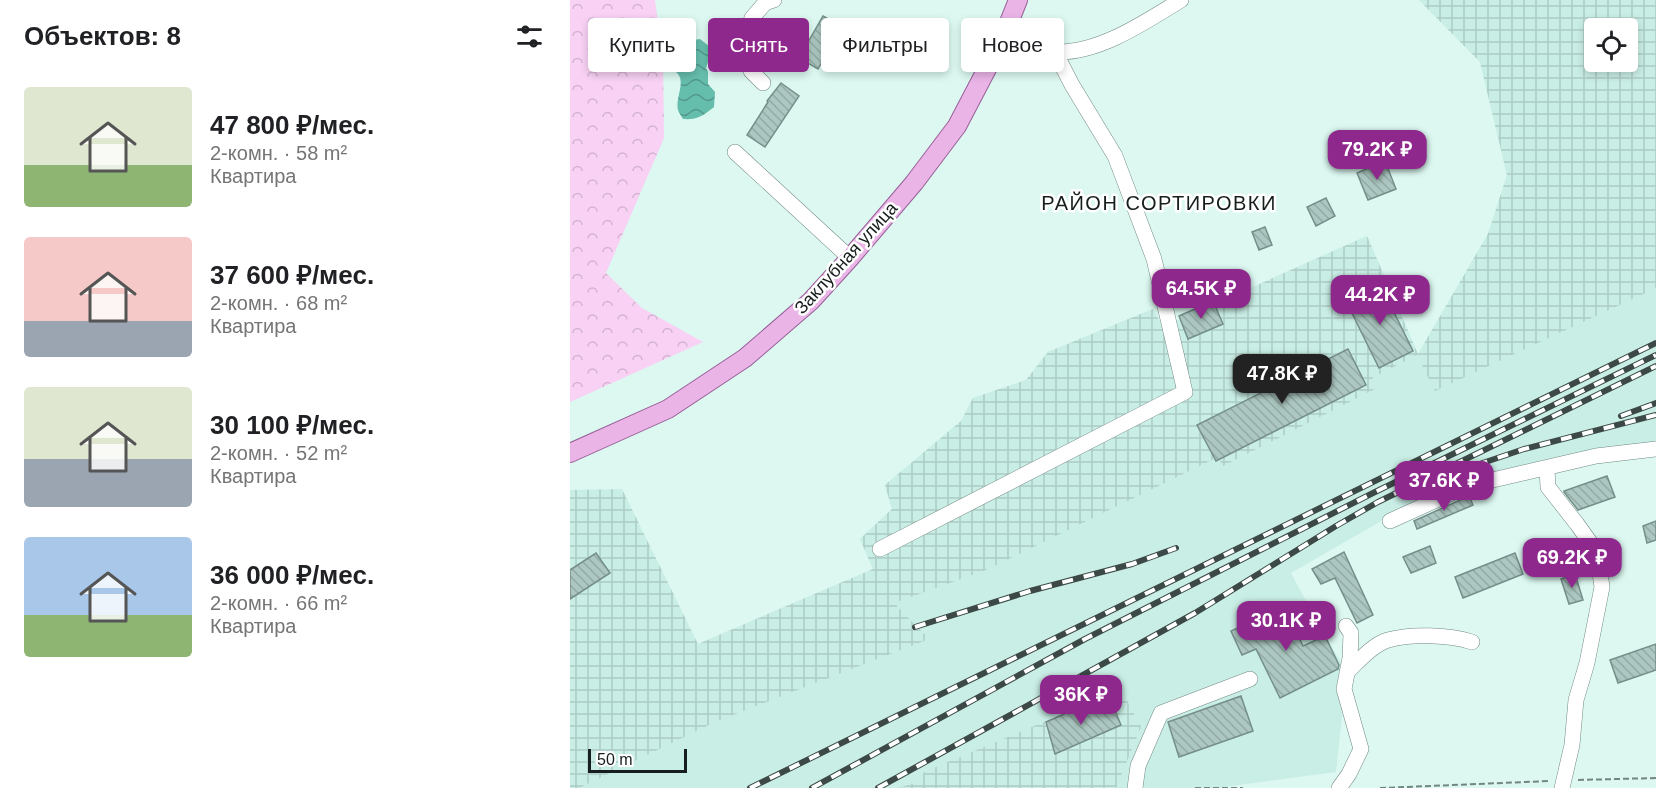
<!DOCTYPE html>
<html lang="ru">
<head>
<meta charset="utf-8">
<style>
	body { margin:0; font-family:Arial,sans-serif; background:#f6f6f6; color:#202124; height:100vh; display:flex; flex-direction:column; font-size:22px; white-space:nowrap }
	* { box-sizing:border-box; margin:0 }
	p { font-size:20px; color:#757577 }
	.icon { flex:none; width:33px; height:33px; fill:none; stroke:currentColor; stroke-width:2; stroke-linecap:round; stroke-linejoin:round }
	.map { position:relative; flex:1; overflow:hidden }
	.drawer { display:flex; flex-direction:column; background:#fff; width:570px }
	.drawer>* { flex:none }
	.banner { position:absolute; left:18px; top:18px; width:570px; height:54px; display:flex; gap:12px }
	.buttons { position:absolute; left:1014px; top:18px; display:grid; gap:12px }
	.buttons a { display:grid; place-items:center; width:54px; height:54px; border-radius:6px; background:#fff; box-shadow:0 3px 9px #0003; font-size:30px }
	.scale { position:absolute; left:18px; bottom:15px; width:99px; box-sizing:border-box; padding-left:6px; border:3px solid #161f1d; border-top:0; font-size:16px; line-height:21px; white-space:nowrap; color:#161f1d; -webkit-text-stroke:4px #fff; paint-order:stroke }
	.price { position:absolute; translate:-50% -51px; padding:0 14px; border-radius:12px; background:#8f288d; color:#fff; font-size:20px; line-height:39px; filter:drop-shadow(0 2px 3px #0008) }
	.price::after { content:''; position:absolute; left:50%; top:36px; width:18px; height:14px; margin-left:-9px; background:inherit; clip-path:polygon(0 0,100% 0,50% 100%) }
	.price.selected { background:#222; color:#fff }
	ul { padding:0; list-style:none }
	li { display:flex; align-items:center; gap:18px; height:150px; padding:0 24px }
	li span { display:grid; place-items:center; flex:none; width:168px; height:120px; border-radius:6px; color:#555 }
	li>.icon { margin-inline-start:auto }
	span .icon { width:72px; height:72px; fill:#fffc; stroke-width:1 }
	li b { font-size:26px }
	h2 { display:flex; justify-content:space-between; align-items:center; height:72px; padding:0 24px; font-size:26px }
	.tag { padding:0 21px; border-radius:6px; background:#fff; box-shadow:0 3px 9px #0003; font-size:21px; line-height:54px }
	.tag.selected { background:#8f288d; color:#fff }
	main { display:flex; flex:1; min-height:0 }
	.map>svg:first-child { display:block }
</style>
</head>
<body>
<main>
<section class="drawer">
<h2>Объектов: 8<svg class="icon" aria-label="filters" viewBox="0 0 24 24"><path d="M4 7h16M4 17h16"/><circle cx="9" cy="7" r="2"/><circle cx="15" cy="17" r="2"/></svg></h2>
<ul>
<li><span style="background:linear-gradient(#dfe7d0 65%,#8fb573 0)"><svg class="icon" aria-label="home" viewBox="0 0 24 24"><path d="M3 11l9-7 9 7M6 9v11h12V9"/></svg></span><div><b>47 800 ₽/мес.</b><p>2-комн. · 58 m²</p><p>Квартира</p></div></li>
<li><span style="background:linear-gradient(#f6c9c9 70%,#9aa5b1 0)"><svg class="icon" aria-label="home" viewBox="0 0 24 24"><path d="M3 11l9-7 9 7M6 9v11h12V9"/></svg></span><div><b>37 600 ₽/мес.</b><p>2-комн. · 68 m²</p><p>Квартира</p></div></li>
<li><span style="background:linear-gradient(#dfe7d0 60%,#9aa5b1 0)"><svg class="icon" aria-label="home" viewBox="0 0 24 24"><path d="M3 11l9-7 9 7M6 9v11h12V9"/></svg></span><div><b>30 100 ₽/мес.</b><p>2-комн. · 52 m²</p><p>Квартира</p></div></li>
<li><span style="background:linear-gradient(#a9c7e8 65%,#8fb573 0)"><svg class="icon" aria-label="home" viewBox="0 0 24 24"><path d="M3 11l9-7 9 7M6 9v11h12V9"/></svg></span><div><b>36 000 ₽/мес.</b><p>2-комн. · 66 m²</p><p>Квартира</p></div></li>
</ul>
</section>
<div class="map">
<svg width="1086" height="788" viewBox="0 0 1086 788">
	<defs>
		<pattern id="industrial-grid" width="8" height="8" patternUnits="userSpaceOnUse" patternTransform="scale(1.5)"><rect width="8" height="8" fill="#c9eee5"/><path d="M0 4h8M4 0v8" fill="none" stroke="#acccc4"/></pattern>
		<pattern id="forest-crowns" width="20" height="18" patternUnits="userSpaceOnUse" patternTransform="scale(1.5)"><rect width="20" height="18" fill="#f8d1f4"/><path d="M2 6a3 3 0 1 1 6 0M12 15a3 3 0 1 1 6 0" fill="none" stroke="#d4b3d1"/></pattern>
		<pattern id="water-waves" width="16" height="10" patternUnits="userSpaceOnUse" patternTransform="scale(1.5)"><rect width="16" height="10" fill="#65bdac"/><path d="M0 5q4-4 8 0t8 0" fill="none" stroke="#52998b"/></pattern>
		<pattern id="building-back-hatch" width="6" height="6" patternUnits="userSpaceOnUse" patternTransform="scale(1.5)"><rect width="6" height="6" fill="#acc7c1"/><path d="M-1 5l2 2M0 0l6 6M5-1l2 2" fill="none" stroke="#93aaa5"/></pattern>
	</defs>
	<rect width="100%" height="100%" fill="#dcf8f1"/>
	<path fill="#c9eee5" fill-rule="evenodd" d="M849 0H1086V446L1039 448 827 512 721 573 756 638 777 672 766 772 647 788H0L128 644 303 569 290 539 322 509 315 485 391 421 403 398 456 380 478 352 583 309 593 327 797 236 848 354 918 234 937 175 910 62ZM1024 28H1058V62H1024Z"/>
	<path fill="url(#industrial-grid)" fill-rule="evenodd" d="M849 0H1086V288L865 391 847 355 802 378 807 388 653 466 648 457 416 570 324 603 359 639 145 722 9 788H0V490L52 489 128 644 303 569 290 539 322 509 315 485 391 421 403 398 456 380 478 352 583 309 593 327 797 236 848 354 918 234 937 175 910 62ZM1024 28H1058V62H1024Z
		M554 695 571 727 546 788H328L351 781 354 772 517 704 522 709Z"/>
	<path fill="url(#forest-crowns)" d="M0 0H85L93 57 94 138 36 273 72 308 133 342 0 402Z"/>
	<path fill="url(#water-waves)" d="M130 39 144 50V57L138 62 136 68 138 72V84L145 92 144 107C133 116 127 120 113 119 112 117 109 113 108 110 105 97 117 81 106 72 109 55 111 41 130 39Z"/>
	<path fill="url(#building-back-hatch)" stroke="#758e89" stroke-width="1.5" d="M253 16 272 27 248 69 229 58Z
		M211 83 229 96 195 147 177 135 198 102 197 101Z
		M815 161 826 189 798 200 787 173Z
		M756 198 765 216 746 226 737 207Z
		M695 227 702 245 689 250 682 232Z
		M810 284 843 351 809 368 776 301Z
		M643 301 653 324 618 339 609 316Z
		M778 349 796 385 646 461 627 425Z
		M1037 476 1045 497 1008 510 994 492V491Z
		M899 496 903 505 847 529 844 521Z
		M1086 521V540L1077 543 1073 526Z
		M860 546 866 563 841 573 833 557Z
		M774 552 803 615 787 623 765 578 751 584 742 569Z
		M26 553 40 573 0 599V570Z
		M945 553 953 574 893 598 885 577Z
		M1005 574 1013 600 999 604 991 579Z
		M714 606 733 646 755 636 769 665 768 669 710 698 686 649 672 655 661 631Z
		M1086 644V670L1048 683 1040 660Z
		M671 696 683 731 609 757 598 722Z
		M541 701 551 725 485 754 476 722 517 704 521 709Z"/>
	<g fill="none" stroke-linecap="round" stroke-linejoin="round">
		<g stroke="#718984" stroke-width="16">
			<path id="minor" d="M432 40C450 45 469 52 487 52 530 53 575 22 611 0
				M193 83 181 71 177 59 175 37 182 18 195 3 204 0
				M165 152 280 258
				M977 469 978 487 1007 524 1027 552 1032 587 1017 663 1006 700 1002 745 992 788
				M820 521 897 486 1026 456 1086 449
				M310 549 615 392 584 259 545 156 502 85 485 52
				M777 672C789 661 802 645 818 640 841 633 880 635 902 642
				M565 788 568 766 591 713 680 679
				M769 788 779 774 791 749 774 689 780 658 781 633 776 626"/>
		</g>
		<g stroke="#975f96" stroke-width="20">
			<path id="major" d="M0 453 98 409 175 358 241 301 280 258 344 183 387 126 432 40 448 0"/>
		</g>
		<path stroke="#738581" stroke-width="2" stroke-dasharray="6 3" stroke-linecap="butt" d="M1008 780 1086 778
			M625 788H673
			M810 788 978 781"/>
		<use href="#minor" stroke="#fff" stroke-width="15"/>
		<use href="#major" stroke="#eab4e7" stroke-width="18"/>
		<g stroke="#3c4946" stroke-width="6">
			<path id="rail" d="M1051 416 1086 403
				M886 472 954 449 1086 415
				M345 627 460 591 562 564 606 548
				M180 788 1086 343
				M242 788 515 639 803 493 1086 355
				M308 788 625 613 766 526 808 502 1086 366"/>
		</g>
		<use href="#rail" stroke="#fff" stroke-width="4" stroke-dasharray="11" stroke-linecap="butt"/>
	</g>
	<g text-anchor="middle" stroke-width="5" stroke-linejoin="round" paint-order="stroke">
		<g font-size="18" fill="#161f1d" stroke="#fff">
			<text transform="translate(276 258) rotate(-48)" y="6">Заклубная улица</text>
		</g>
		<g font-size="20" letter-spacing="1.5" fill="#161f1d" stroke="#fff">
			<text x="589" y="210">РАЙОН СОРТИРОВКИ</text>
		</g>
	</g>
</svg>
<div class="buttons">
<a><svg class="icon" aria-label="locate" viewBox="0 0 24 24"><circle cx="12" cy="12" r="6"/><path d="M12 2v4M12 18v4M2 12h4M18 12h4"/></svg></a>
</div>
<div class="scale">50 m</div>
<b class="price" style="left:807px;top:181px">79.2K ₽</b>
<b class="price" style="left:631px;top:320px">64.5K ₽</b>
<b class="price" style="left:810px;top:326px">44.2K ₽</b>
<b class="price selected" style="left:712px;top:405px">47.8K ₽</b>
<b class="price" style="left:874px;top:512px">37.6K ₽</b>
<b class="price" style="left:1002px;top:589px">69.2K ₽</b>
<b class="price" style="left:716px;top:652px">30.1K ₽</b>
<b class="price" style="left:511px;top:726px">36K ₽</b>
<div class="banner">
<a class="tag">Купить</a>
<a class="tag selected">Снять</a>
<a class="tag">Фильтры</a>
<a class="tag">Новое</a>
</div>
</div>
</main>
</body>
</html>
